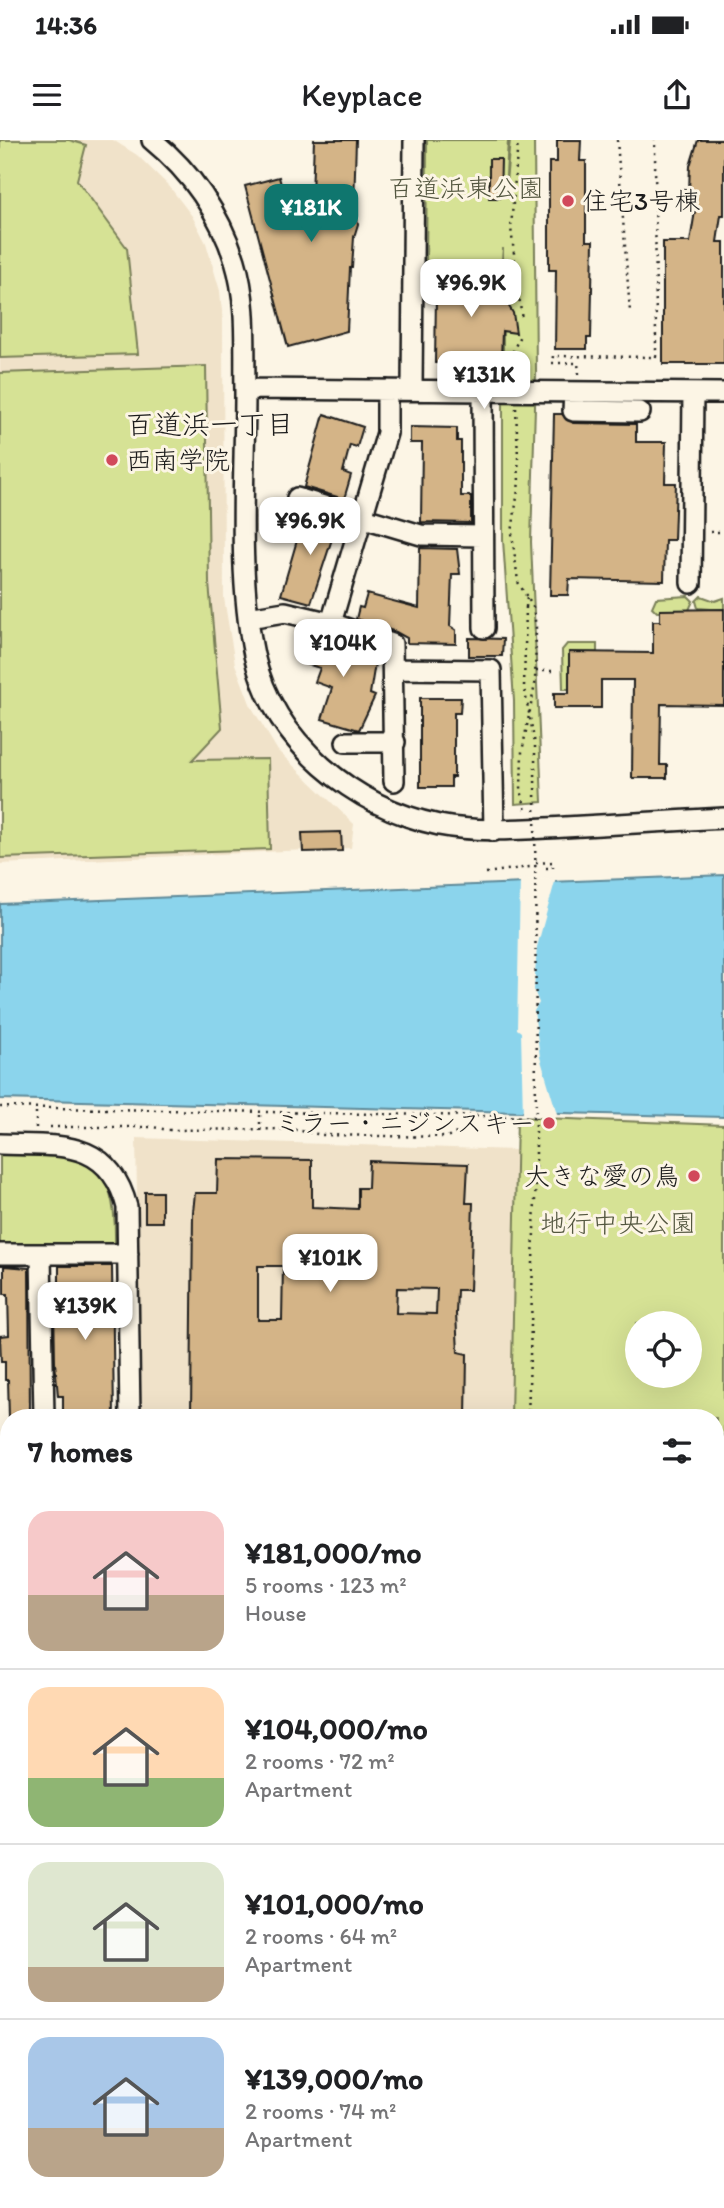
<!DOCTYPE html>
<html lang="en">
<head>
<meta charset="utf-8">
<style>
	body { margin:0; font-family:Itim,"Klee One",sans-serif; background:#f2f2f2; color:#202124; height:100vh; display:flex; flex-direction:column; font-size:26px; white-space:nowrap }
	* { box-sizing:border-box; margin:0 }
	p { font-size:23px; color:#757577 }
	.icon { flex:none; width:38px; height:38px; fill:none; stroke:currentColor; stroke-width:2; stroke-linecap:round; stroke-linejoin:round }
	.map { position:relative; flex:1; overflow:hidden }
	.details { position:absolute; left:0px; top:1269px; width:724px; height:800px; display:flex; flex-direction:column; background:#fff; border-radius:28px 28px 0 0; box-shadow:0 7px 28px #0002 }
	.details>* { flex:none }
	.tools { position:absolute; left:625px; top:1171px; display:grid; gap:14px }
	.tools a { display:grid; place-items:center; width:77px; height:77px; border-radius:50%; background:#fff; box-shadow:0 7px 28px #0002; font-size:35px }
	.price { position:absolute; translate:-50% -60px; padding:0 16px; border-radius:14px; background:#fff; color:#222; font-size:23px; line-height:46px; filter:drop-shadow(0 2px 4px #0008) }
	.price::after { content:''; position:absolute; left:50%; top:42px; width:21px; height:16px; margin-left:-10px; background:inherit; clip-path:polygon(0 0,100% 0,50% 100%) }
	.price.on { background:#0f766e; color:#fff }
	ul { padding:0; list-style:none }
	li { display:flex; align-items:center; gap:21px; height:175px; padding:0 28px }
	li+li { border-top:2px solid #e0e0e0 }
	li span { display:grid; place-items:center; flex:none; width:196px; height:140px; border-radius:21px; color:#555 }
	li>.icon { margin-inline-start:auto }
	span .icon { width:84px; height:84px; fill:#fffc; stroke-width:1 }
	li b { font-size:30px }
	h2 { display:flex; justify-content:space-between; align-items:center; height:84px; padding:0 28px; font-size:30px }
	.status { display:flex; justify-content:space-between; align-items:center; height:49px; padding:0 35px; background:#fff; direction:ltr }
	.status svg { height:19px; fill:currentColor }
	header { display:flex; justify-content:space-between; align-items:center; height:91px; padding:0 28px; background:#fff; font-size:32px; font-weight:600 }
	.map>svg:first-child { display:block }
</style>
</head>
<body>
<div class="status"><b>14:36</b><svg viewBox="0 0 49 12"><path d="M0 12V9h3v3zM5 12V6h3v6zM10 12V3h3v9zM15 12V0h3v12zM26 1h20v11H26zM47 4h2v5h-2z"/></svg></div>
<header><svg class="icon" aria-label="menu" viewBox="0 0 24 24"><path d="M4 6h16M4 12h16M4 18h16"/></svg>Keyplace<svg class="icon" aria-label="share" viewBox="0 0 24 24"><path d="M12 15V3M7 8l5-5 5 5M5 13v7h14v-7"/></svg></header>
<div class="map">
<svg width="724" height="2068" viewBox="0 0 724 2068">
	<rect width="100%" height="100%" fill="#fcf5e5"/>
	<filter id="ink" filterUnits="userSpaceOnUse"><feTurbulence type="fractalNoise" baseFrequency=".0143" numOctaves="2"/><feDisplacementMap in="SourceGraphic" scale="14" xChannelSelector="R" yChannelSelector="G"/><feConvolveMatrix kernelMatrix="1 2 1 2 8 2 1 2 1" color-interpolation-filters="sRGB"/></filter>
	<g filter="url(#ink)">
		<path fill="#f0e2c9" d="M0 0H113L137 15 169 46 192 76 206 103 220 151 223 181 224 458 235 524 251 566 278 611 354 684 351 708 0 724Z
			M136 998 516 1010 511 1277H141Z
			M9 1694V2060H131L133 2068H0V1695Z"/>
		<path fill="#d6e295" stroke="#797f58" stroke-width="2" fill-rule="evenodd" d="M0 0H69L86 5 77 40 127 108 138 214 0 218Z
			M427 0H508L505 53 510 0H534L536 232 531 402 542 662 515 664 514 561 503 400V108L501 132 426 131Z
			M206 226 209 443 222 588 192 620 268 619 270 709 0 718V233Z
			M688 456 693 461 689 470 657 472 652 467 656 458Z
			M701 456 715 461 724 458V470L698 468 696 461Z
			M567 504H597V512L569 513 571 549H563L562 510Z
			M517 977 724 985V1433L716 1447V1278L511 1277ZM637 1183H690V1236H637Z
			M0 1015C81 1017 117 1009 115 1105H0Z
			M724 1554V2068H640L632 2060H716V1560Z"/>
		<path fill="#8bd4ec" stroke="#5f8a99" stroke-width="2" d="M724 735V977L0 959V764Z"/>
		<path fill="#fcf5e5" d="M556 738 537 807 534 850 539 863 534 871 540 917 558 977 523 976 521 892 517 889 520 739Z"/>
		<path fill="#d4b487" stroke="#1c1c1c" stroke-width="2" fill-rule="evenodd" d="M314 0H356L354 64 358 84 354 97 352 128H350L347 191 288 207 245 46 279 37 291 81 312 55Z
			M557 0H581L580 21H586V101H593L591 198H587V209H555L556 130H549V22H557Z
			M698 0H724V75H721L717 102H724V224H663V102H690L696 65 681 63 683 49 689 50 690 26Z
			M489 19H501L500 58H489Z
			M437 136H497V141L513 142 512 155H502L513 173 516 193 502 191 501 220 497 224 435 223 436 155 433 148Z
			M324 274 363 287 357 307 350 305 343 332 351 335 344 359 304 347Z
			M554 274H562L573 283 636 284V302H666L665 343H676L674 400H665L664 441 569 439 568 455H550Z
			M410 287 457 288V301H461V356H471V383L421 382 422 303H410Z
			M305 373 343 384 339 397 333 396 311 463 281 455Z
			M420 408 457 409 460 434H452L450 486 456 490V504L407 503V498L396 492 356 479 359 467 363 468 367 454 419 468Z
			M724 469V565L661 564 660 625H667V638H632L633 540H601V568H554V553H569V512L653 513V481H660V470Z
			M313 491 354 504 352 509 376 517 370 554 375 556 359 590 322 579 332 548 315 542 320 528 303 523Z
			M469 498 503 499 502 516H469Z
			M420 558H461L460 573H454V637H451V647H420Z
			M341 692 342 711 303 712 302 693Z
			M218 1019 312 1020V1067L358 1069V1048H368L369 1021 468 1024 466 1063H473L470 1150H457L456 1174 458 1212 467 1214 466 1278H208V1274H191L193 1072 195 1053H217ZM258 1126H283L282 1180H258ZM397 1148 437 1149 436 1174 396 1173Z
			M145 1052H162V1082H145Z
			M4 1126 29 1128 30 1278H9L8 1240H5V1222H1L0 1196 9 1195 8 1154H4Z
			M59 1126H112L114 1278H63V1256H58L55 1222 54 1163H59Z"/>
		<g fill="none" stroke-linecap="round" stroke-linejoin="round">
			<g stroke="#1c1c1c" stroke-width="24">
				<path id="minor" d="M152 0C191 32 219 72 235 121 248 163 244 208 245 252 245 335 237 434 254 515 274 603 354 667 439 685 480 693 522 689 565 687 618 684 671 681 724 678
					M245 249 724 253
					M412 250 414 0
					M483 251 484 488
					M574 252 573 271 640 272
					M297 358 421 395 482 396
					M691 443 693 253
					M248 478 285 472 331 483 392 504 394 641
					M331 483 387 293V250
					M394 529 491 530 494 691
					M346 602H395
					M0 1004C58 1006 109 998 127 1067L130 1278
					M0 1114H128
					M41 1115 44 1278
					M0 1432H9
					M716 1482 724 1470
					M716 1514 724 1505
					M716 1587 724 1582
					M0 1648 9 1647
					M0 1669 9 1668
					M508 2060 509 2068
					M698 2060 708 2068"/>
			</g>
			<path stroke="#1c1c1c" stroke-width="2.5" stroke-dasharray="2 5" stroke-linecap="butt" d="M518 0 511 88 522 181
				M617 0 630 172
				M515 232 511 216 521 193
				M579 234 578 223H552L553 216 656 217 655 0
				M516 268 519 342 512 393 518 442 533 467 536 487 535 544 522 612 521 650 526 671
				M710 392H724
				M526 467 527 457
				M536 531H552
				M536 723 553 722V728H541
				M486 733 536 726
				M0 967 536 977
				M50 987H153L168 990 291 989 322 995 446 997 465 990 471 976
				M36 988V968
				M260 991V973
				M528 1278 536 1029
				M716 1351 724 1356
				M50 2068 75 2060"/>
			<use href="#minor" stroke="#fcf5e5" stroke-width="19"/>
			<path stroke="#1c1c1c" stroke-width="2.5" stroke-dasharray="2 5" stroke-linecap="butt" d="M526 467 524 547 535 604 536 1029"/>
		</g>
	</g>
	<g fill="#d1495b" stroke="#fcf5e5" stroke-width="2.5">
		<circle cx="568" cy="61" r="7"/>
		<circle cx="112" cy="320" r="7"/>
		<circle cx="549" cy="983" r="7"/>
		<circle cx="694" cy="1036" r="7"/>
	</g>
	<g text-anchor="middle" stroke-width="6" stroke-linejoin="round" paint-order="stroke">
		<g font-size="26" fill="#545740" stroke="#fcf5e5">
			<text x="466" y="57">百道浜東公園</text>
			<text x="618" y="1092">地行中央公園</text>
		</g>
		<g font-size="26" fill="#1c1c1c" stroke="#fcf5e5" text-anchor="start">
			<text x="582" y="70">住宅3号棟</text>
			<text x="126" y="329">西南学院</text>
			<text x="535" y="992" text-anchor="end">ミラー・ニジンスキー</text>
			<text x="680" y="1045" text-anchor="end">大きな愛の鳥</text>
		</g>
		<g font-size="28" fill="#1c1c1c" stroke="#fcf5e5">
			<text x="210" y="294">百道浜一丁目</text>
		</g>
	</g>
</svg>
<div class="tools">
<a><svg class="icon" aria-label="locate" viewBox="0 0 24 24"><circle cx="12" cy="12" r="6"/><path d="M12 2v4M12 18v4M2 12h4M18 12h4"/></svg></a>
</div>
<b class="price on" style="left:311px;top:104px">¥181K</b>
<b class="price" style="left:471px;top:179px">¥96.9K</b>
<b class="price" style="left:484px;top:271px">¥131K</b>
<b class="price" style="left:310px;top:417px">¥96.9K</b>
<b class="price" style="left:343px;top:539px">¥104K</b>
<b class="price" style="left:330px;top:1154px">¥101K</b>
<b class="price" style="left:85px;top:1202px">¥139K</b>
<section class="details">
<h2>7 homes<svg class="icon" aria-label="filters" viewBox="0 0 24 24"><path d="M4 7h16M4 17h16"/><circle cx="9" cy="7" r="2"/><circle cx="15" cy="17" r="2"/></svg></h2>
<ul>
<li><span style="background:linear-gradient(#f6c9c9 60%,#b9a48a 0)"><svg class="icon" aria-label="home" viewBox="0 0 24 24"><path d="M3 11l9-7 9 7M6 9v11h12V9"/></svg></span><div><b>¥181,000/mo</b><p>5 rooms · 123 m²</p><p>House</p></div></li>
<li><span style="background:linear-gradient(#ffd9b3 65%,#8fb573 0)"><svg class="icon" aria-label="home" viewBox="0 0 24 24"><path d="M3 11l9-7 9 7M6 9v11h12V9"/></svg></span><div><b>¥104,000/mo</b><p>2 rooms · 72 m²</p><p>Apartment</p></div></li>
<li><span style="background:linear-gradient(#dfe7d0 75%,#b9a48a 0)"><svg class="icon" aria-label="home" viewBox="0 0 24 24"><path d="M3 11l9-7 9 7M6 9v11h12V9"/></svg></span><div><b>¥101,000/mo</b><p>2 rooms · 64 m²</p><p>Apartment</p></div></li>
<li><span style="background:linear-gradient(#a9c7e8 65%,#b9a48a 0)"><svg class="icon" aria-label="home" viewBox="0 0 24 24"><path d="M3 11l9-7 9 7M6 9v11h12V9"/></svg></span><div><b>¥139,000/mo</b><p>2 rooms · 74 m²</p><p>Apartment</p></div></li>
</ul>
</section>
</div>
</body>
</html>
